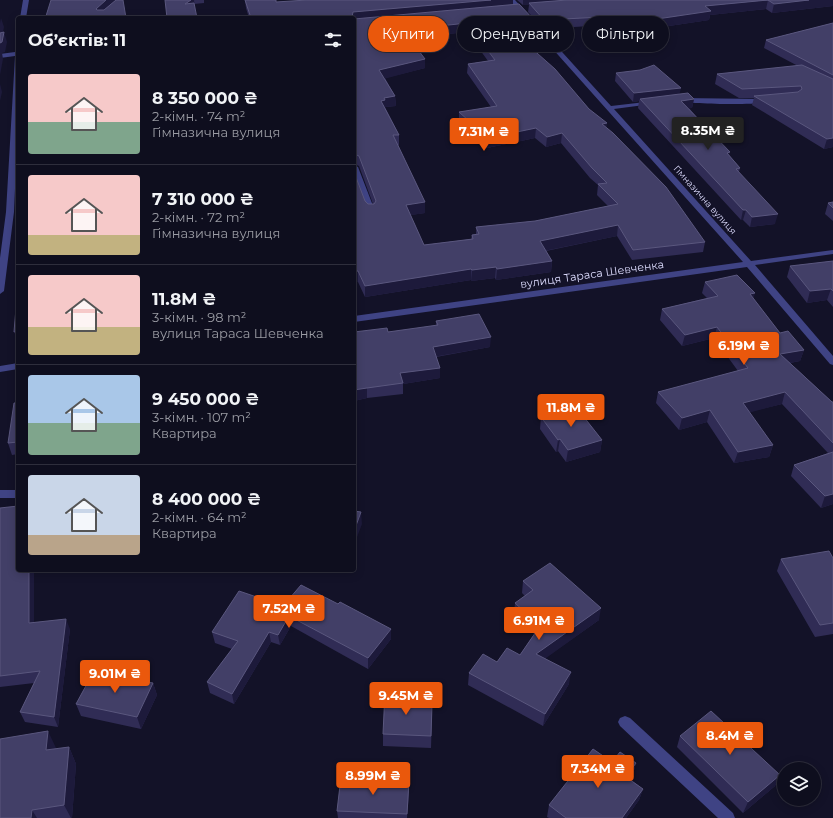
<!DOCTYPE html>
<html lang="uk">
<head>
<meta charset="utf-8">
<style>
	body { margin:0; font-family:Montserrat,sans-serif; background:#171727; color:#f1f3f6; height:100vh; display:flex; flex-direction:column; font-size:15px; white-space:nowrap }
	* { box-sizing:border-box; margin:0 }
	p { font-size:13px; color:#9b9ca4 }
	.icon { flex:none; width:22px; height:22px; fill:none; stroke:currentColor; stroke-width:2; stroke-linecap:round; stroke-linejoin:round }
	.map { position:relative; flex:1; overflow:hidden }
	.drawer { position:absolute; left:16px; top:16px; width:340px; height:556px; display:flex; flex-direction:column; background:#0e0e1e; border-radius:4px; box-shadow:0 2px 10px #0003,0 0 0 1px #2e2e3c }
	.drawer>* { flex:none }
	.banner { position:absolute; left:368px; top:16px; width:380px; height:36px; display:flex; gap:8px }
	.controls { position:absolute; left:777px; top:762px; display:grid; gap:8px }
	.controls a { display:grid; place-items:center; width:44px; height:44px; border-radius:50%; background:#0e0e1e; box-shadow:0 2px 10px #0003,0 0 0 1px #2e2e3c; font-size:20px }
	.price { position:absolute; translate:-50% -34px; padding:0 9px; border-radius:4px; background:#ea580c; color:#fff; font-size:13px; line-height:26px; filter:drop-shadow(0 1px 2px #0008) }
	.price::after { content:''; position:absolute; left:50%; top:24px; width:12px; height:9px; margin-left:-6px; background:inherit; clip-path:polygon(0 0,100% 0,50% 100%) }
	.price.active { background:#222; color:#fff }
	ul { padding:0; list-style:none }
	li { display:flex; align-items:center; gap:12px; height:100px; padding:0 12px }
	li+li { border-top:1px solid #2e2e3c }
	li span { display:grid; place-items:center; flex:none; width:112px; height:80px; border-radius:4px; color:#555 }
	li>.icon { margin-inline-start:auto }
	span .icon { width:48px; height:48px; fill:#fffc; stroke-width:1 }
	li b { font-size:17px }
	h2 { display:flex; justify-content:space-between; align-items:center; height:48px; padding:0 12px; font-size:17px }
	.tag { padding:0 14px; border-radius:18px; background:#0e0e1e; box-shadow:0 2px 10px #0003,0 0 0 1px #2e2e3c; font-size:14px; line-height:36px }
	.tag.active { background:#ea580c; color:#fff }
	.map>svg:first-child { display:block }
</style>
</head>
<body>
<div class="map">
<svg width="833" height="818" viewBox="0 0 833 818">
	<rect width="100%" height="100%" fill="#131228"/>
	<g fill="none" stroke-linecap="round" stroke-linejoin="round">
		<path fill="#3f4384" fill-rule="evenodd" d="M23 0H29L26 18H20Z
			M509 0H515L611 106 654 101 655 102 652 104 614 109 751 261 833 250V254L755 265 833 356V365L830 364 747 267 354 322V316L743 262Z
			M18 47V119L14 212 4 291 0 294V258L6 212 15 56 0 58V54L15 52V49Z
			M680 98 766 99 769 101C762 106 690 104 678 101V99Z
			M354 165 358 167 375 211 374 213H368L367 211 354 177Z
			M18 363V369L0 372V366Z
			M0 490H18V498H0Z
			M625 716 630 718 733 813 735 818H718L620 726 618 722 620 718Z"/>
	</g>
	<path fill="#302c55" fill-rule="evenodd" d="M165 0H204V3L194 4Z
		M245 0 276 2 513 4 535 21 534 30H528L533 37 532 46H530L607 128 705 242 703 252 632 260 617 236 546 251 552 261 551 272 496 280 495 278 471 281V280L365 297 358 282H354L365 201 368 204H373L359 166 354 164V18H249L246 8ZM467 32 488 61 468 64 467 73 491 107 459 112V121L487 148 535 138 546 147 561 143 590 178 598 185 597 195 608 206 535 221 476 227V234L472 235 471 239 424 245 410 215 425 213V202L398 145H399V135L385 107 396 106 395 96 385 78 425 68V59L410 38Z
		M517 0H833V6L772 13 766 9 710 15 709 20 629 32 620 24 544 29 528 12 529 5H523Z
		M833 23V147L824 149 752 105 754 98H739L715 84 717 74 798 66 764 48 766 40Z
		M616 73 694 99 692 108H689L740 168 739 172 775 224 750 227 743 220H741L638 108 639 101 633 102 615 81Z
		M833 202V221L825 214 828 203Z
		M833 261V307L827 300 807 303 787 277 790 266Z
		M705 282 753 298 780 333 804 350 800 361 790 363 832 402H833V505V504L821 508 791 476 794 465 828 453 782 404 749 412 773 445 769 457 734 463 707 422 679 430 656 403 658 392 738 371 714 338 682 346 660 320 662 309 707 298 702 293Z
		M436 321 490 347 436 357 440 368V378L403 384V394L367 398 354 401 388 332 436 326Z
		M18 403V454L12 455 8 443Z
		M541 417 602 440 600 452 566 462 558 451 556 452 540 429Z
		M0 508 34 622 70 629 58 727 25 722 20 712 34 683 0 687Z
		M833 558V634L815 637 777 571 781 559Z
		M523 581 599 620 545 658 569 684 543 726 468 685 469 673 497 662 520 655 534 634 514 614 515 603 525 596 522 593Z
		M283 606 391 639 368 669 291 626 280 645 271 642 234 704 210 693 207 682 232 649 215 643 212 632Z
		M153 683 157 695 141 729 81 716 76 704Z
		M410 703 432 715 431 748 383 746V734Z
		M680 736 780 775 775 786 743 813 677 747Z
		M69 747 76 764 72 818H0L56 748V749Z
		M612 762 636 763 633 774 630 779 643 789 639 800 626 818H549L547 817 549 805Z
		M409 781V792L407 818H338L337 811Z"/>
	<path fill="#1d1a3b" d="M106 0H118L98 18 96 9Z
		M191 0H194L195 8 185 4Z
		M491 0H513V7L354 21V18H352L353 12Z
		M523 0H586L529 3V5H523Z
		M768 0 766 9 710 15 709 20 629 32 630 23 705 6Z
		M809 0H833V6L772 13 774 4Z
		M1 18 4 27 1 42 4 32 7 42 5 52 2 53 3 59 0 75V23Z
		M467 23V32L403 39V30Z
		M533 37 532 46 520 47V38Z
		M425 59V68L380 80 379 70Z
		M0 84 2 92 0 101Z
		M681 88 679 96 640 99 639 101 633 102 634 93Z
		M395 96 396 106 385 107 386 110 381 101 384 98Z
		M694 99 692 108 680 110 681 101Z
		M607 123 606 133 602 124Z
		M536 128 535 138 487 148 488 138Z
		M562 133 561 143 546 147 547 137Z
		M833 138V147L824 149 827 139Z
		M730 152 728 162 727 153Z
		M425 202V213L406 216V205Z
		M743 210H746L743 220H741Z
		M778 214 775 224 750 227 752 217Z
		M618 225 617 236 539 252 540 241Z
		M552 261 551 272 496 280 497 269Z
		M496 267 495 278 471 281 472 270Z
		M471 269V280L365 297V286Z
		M354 271H358V282H354Z
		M831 289 827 300 807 303 810 291Z
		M755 293 752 304 750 294Z
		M717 327 714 338 682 346 685 335Z
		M18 331V343L14 332Z
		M491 337 490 347 433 357V347Z
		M804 350 800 361 777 365 780 354Z
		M440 368V378L403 384 400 373Z
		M367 388V398L354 401V390Z
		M785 392 782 404 740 415 743 403Z
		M710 410 707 422 679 430 682 418Z
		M560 439 558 451 556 452 558 440Z
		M602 440 600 452 566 462 568 450Z
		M773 445 769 457 734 463 738 452Z
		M833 494V504L821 508 825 496Z
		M361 512 362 524 354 545V531Z
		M29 570H34V634L29 623Z
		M601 608 599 620 535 666 536 654Z
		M289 616 291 626 280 645 278 635Z
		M66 619 70 629 58 727 54 717Z
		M391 629V639L368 669V658Z
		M269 632 271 642 234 704 232 694Z
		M571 672 569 684 543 726 545 714Z
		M153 683 157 695 141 729 137 717Z
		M48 731 56 748 54 767 46 750Z
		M69 747 76 764 72 818H71L64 805Z
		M636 763 633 774 623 788 626 777Z
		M780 775 775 786 743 813 748 802Z
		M409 781V792L407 818Z
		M643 789 639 800 626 818H622Z
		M32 810 37 818H31Z"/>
	<path fill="#423f67" stroke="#5a577e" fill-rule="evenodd" d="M51 0H106L96 9 97 10H104L116 0H123L126 18H45L46 16Z
		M165 0H191L185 4 194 3 197 18H167Z
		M245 0H276V2L307 0H491L353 12 352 17 353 18H251Z
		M567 0H809L774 4 768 0 705 6 711 11 630 23 621 16 544 20 529 3Z
		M519 4 535 21 520 22 533 37 520 38 555 69 589 109 607 123 602 124 613 133 666 187 705 242 633 250 618 225 540 241 552 261 497 269 496 267 472 270 471 269 365 286 358 271H354V172L365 201 368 204H374L376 201 359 156 354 154V19ZM467 23 495 60 468 64 497 106 459 112 488 138 536 128 547 137 562 133 592 168 607 183 598 184 618 204 535 221 476 227 479 234 472 235 473 239 424 245 406 205 425 202 393 135H399L381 101 385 100 384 98 395 96 379 70 425 59 403 30Z
		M833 23V75L766 40Z
		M4 32 2 42 0 43V33Z
		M654 65 681 88 634 93 616 73 640 70Z
		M802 65 833 79V138L827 139 754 96 798 92 802 89 801 86 742 89 717 74Z
		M688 93 694 99 681 101 730 152 727 153 740 168 736 169 778 214 752 217 746 210H743L640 99Z
		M833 202V208L828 203Z
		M833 261V291L831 289 810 291 790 266Z
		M737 275 755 293 750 294 780 333 788 331 804 350 780 354 832 402H833V443L785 392 743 403 773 445 738 452 710 410 682 418 658 392 748 368 717 327 685 335 662 309 718 296 705 282Z
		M16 308H18V331L14 332Z
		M479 314 491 337 433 347 440 368 400 373 403 383 367 388 354 390V332L387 328 388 332 438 325 436 321Z
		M14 403H18V442L8 443Z
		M576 407 602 440 568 450 560 439 558 440 541 417Z
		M833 452V494L825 496 794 465Z
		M18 506V570H29V623L66 619 54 717 20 712 40 671 0 676V508Z
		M354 511 361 512 354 531Z
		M829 551 833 558V623L820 625 781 559Z
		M550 563 601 608 536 654 571 672 545 714 469 673 483 654 497 662 507 648 520 655 540 626 515 603 533 590 523 581Z
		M301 585 338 604 340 602 391 629 368 658 289 616 278 635 269 632 232 694 207 682 238 641 212 632 239 591 283 606Z
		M94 671 153 683 137 717 76 704Z
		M385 692 410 693 409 703 432 704 431 736 383 734Z
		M711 711 780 775 748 802 680 736Z
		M48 731 46 750 69 747 64 805 32 810 31 818H0V739Z
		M593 749 612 762 620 752 636 763 626 777 643 789 622 818H566L549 805Z
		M341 777 409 781 407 814 337 811Z"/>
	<g text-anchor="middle" stroke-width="3" stroke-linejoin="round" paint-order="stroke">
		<g font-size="9" fill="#dcdbfd" stroke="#131228">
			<text transform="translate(705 200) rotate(48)" y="3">Гімназична вулиця</text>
		</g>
		<g font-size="11" fill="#dcdbfd" stroke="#131228">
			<text transform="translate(592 274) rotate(-8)" y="4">вулиця Тараса Шевченка</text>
		</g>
	</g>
</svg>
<div class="controls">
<a><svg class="icon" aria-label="layers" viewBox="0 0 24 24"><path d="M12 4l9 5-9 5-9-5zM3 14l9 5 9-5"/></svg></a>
</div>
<b class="price active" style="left:708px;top:151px">8.35M ₴</b>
<b class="price" style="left:484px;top:152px">7.31M ₴</b>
<b class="price" style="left:744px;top:366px">6.19M ₴</b>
<b class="price" style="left:571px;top:428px">11.8M ₴</b>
<b class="price" style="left:289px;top:629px">7.52M ₴</b>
<b class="price" style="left:539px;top:641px">6.91M ₴</b>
<b class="price" style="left:115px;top:694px">9.01M ₴</b>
<b class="price" style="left:406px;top:716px">9.45M ₴</b>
<b class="price" style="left:730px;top:756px">8.4M ₴</b>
<b class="price" style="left:598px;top:789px">7.34M ₴</b>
<b class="price" style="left:373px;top:796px">8.99M ₴</b>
<div class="banner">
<a class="tag active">Купити</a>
<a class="tag">Орендувати</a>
<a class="tag">Фільтри</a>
</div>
<section class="drawer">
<h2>Об’єктів: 11<svg class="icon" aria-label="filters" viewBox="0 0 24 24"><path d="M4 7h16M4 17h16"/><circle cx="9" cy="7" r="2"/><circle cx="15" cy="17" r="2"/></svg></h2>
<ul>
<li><span style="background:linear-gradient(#f6c9c9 60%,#7fa58c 0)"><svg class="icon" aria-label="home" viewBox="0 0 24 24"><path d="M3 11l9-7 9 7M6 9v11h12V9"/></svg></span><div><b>8 350 000 ₴</b><p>2-кімн. · 74 m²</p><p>Гімназична вулиця</p></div></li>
<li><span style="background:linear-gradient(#f6c9c9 75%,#c2b280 0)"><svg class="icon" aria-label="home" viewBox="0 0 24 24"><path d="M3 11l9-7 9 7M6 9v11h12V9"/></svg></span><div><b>7 310 000 ₴</b><p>2-кімн. · 72 m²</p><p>Гімназична вулиця</p></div></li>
<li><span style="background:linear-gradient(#f6c9c9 65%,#c2b280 0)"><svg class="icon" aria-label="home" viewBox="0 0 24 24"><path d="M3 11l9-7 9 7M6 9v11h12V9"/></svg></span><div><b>11.8M ₴</b><p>3-кімн. · 98 m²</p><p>вулиця Тараса Шевченка</p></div></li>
<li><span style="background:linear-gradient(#a9c7e8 60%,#7fa58c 0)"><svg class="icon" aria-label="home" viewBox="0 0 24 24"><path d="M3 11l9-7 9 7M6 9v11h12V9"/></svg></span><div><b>9 450 000 ₴</b><p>3-кімн. · 107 m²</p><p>Квартира</p></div></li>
<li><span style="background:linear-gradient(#c9d6e8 75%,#b9a48a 0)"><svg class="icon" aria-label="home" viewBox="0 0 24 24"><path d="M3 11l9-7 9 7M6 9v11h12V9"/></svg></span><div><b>8 400 000 ₴</b><p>2-кімн. · 64 m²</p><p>Квартира</p></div></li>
</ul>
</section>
</div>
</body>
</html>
